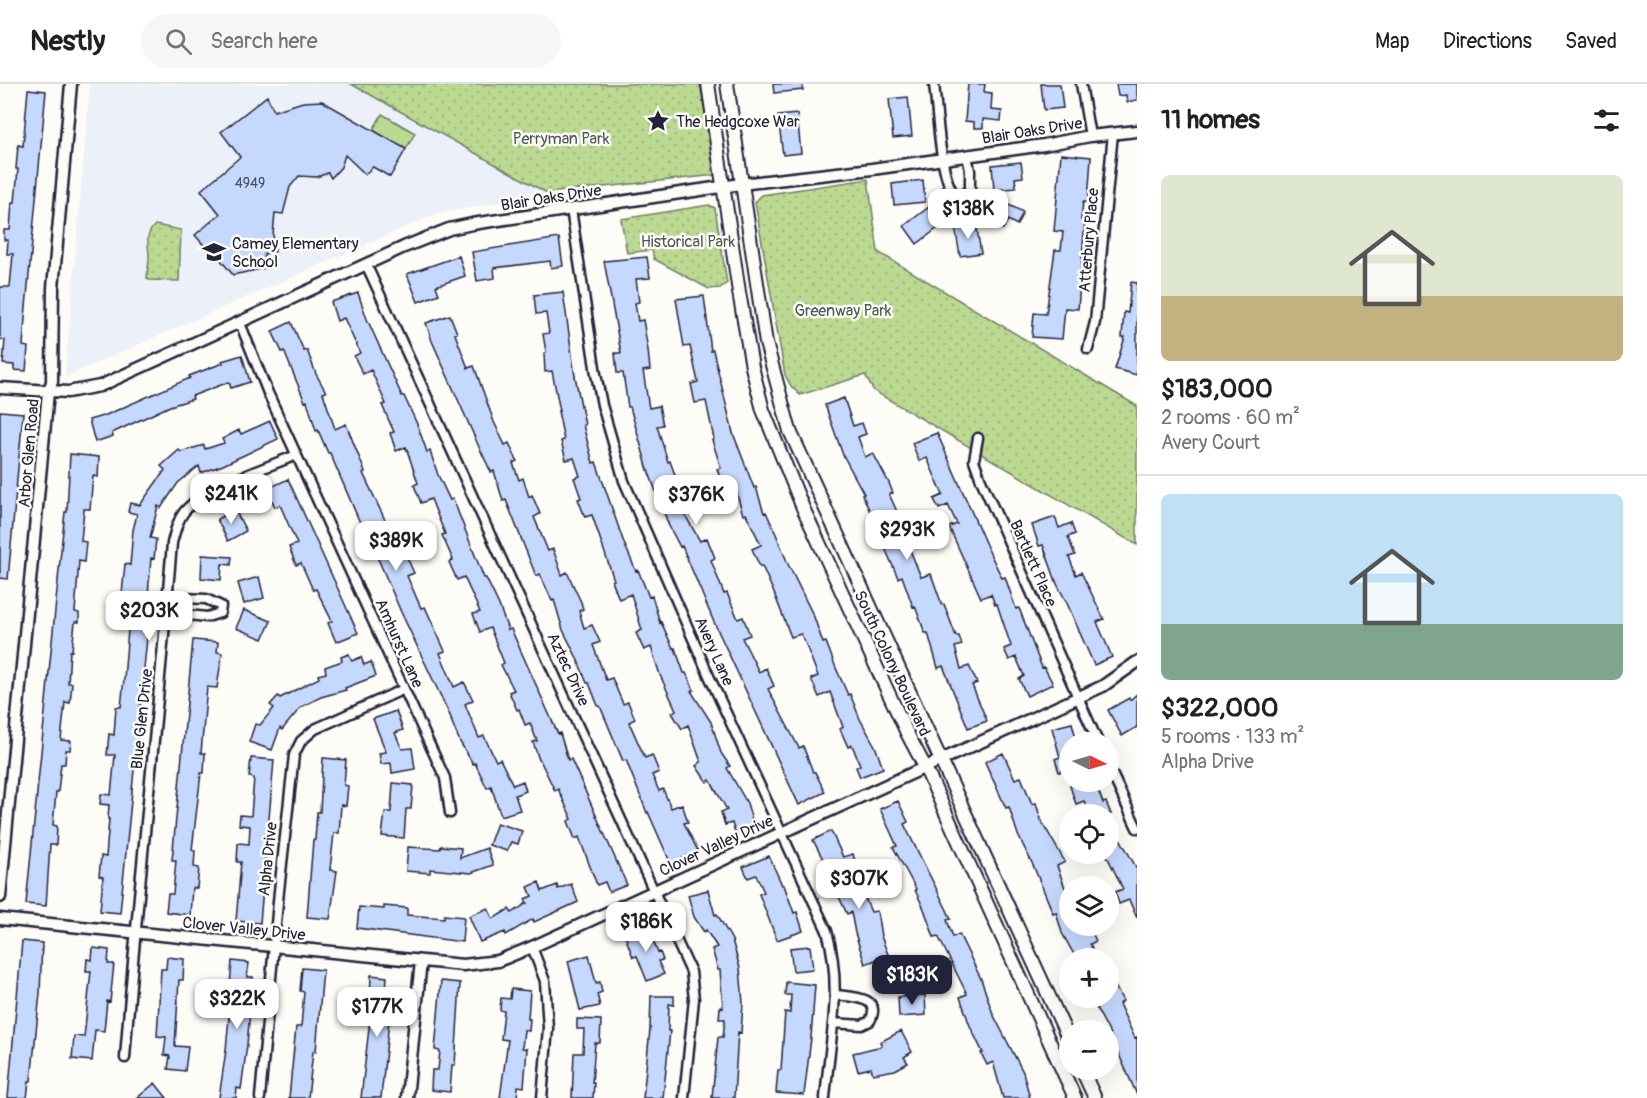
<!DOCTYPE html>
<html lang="en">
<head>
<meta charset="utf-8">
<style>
	body { margin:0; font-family:Pangolin,sans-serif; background:#f6f6f6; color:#202124; height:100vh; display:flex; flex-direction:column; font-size:22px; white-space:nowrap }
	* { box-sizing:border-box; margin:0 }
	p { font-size:20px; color:#757577 }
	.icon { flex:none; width:33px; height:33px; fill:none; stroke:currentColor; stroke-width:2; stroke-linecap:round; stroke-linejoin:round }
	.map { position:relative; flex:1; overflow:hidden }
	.drawer { display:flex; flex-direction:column; background:#fff; width:510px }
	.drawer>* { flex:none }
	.needle { width:39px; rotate:95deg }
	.buttons { position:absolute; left:1059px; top:648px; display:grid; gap:12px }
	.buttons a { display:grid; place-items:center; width:60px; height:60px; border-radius:50%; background:#fff; box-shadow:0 6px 24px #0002; font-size:30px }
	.price { position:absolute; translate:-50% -51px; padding:0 14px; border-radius:12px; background:#fff; color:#222; font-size:20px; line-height:39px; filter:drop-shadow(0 2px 3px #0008) }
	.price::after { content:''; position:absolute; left:50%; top:36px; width:18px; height:14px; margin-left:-9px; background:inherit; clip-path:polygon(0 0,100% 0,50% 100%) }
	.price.selected { background:#22223b; color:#fff }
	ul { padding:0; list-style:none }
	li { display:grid; align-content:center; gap:12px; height:318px; padding:0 24px }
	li+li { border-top:2px solid #e0e0e0 }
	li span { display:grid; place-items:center; height:186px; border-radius:9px; color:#555 }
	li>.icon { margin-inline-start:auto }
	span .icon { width:108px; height:108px; fill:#fffc; stroke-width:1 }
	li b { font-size:26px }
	h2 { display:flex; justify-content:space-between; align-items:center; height:72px; padding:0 24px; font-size:26px }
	header { display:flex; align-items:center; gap:36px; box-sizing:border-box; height:84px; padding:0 30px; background:#fff; border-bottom:2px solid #e0e0e0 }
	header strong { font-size:28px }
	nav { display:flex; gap:33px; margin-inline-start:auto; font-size:21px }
	.search { width:420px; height:54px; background:#f6f6f6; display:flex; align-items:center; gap:15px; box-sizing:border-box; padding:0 21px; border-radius:33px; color:#757577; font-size:22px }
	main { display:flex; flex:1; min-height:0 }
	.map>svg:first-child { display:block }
</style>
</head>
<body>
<header>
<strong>Nestly</strong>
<div class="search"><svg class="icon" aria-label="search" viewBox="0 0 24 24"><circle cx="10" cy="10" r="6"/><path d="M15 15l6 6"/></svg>Search here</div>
<nav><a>Map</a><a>Directions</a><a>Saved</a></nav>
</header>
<main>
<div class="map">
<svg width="1137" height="1014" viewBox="0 0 1137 1014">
	<defs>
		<pattern id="grass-dots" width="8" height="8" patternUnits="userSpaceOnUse" patternTransform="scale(1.5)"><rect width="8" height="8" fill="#bbd991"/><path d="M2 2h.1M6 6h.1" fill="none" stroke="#a0ba7e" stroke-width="1.8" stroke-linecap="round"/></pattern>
	</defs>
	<rect width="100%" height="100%" fill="#fdfcf7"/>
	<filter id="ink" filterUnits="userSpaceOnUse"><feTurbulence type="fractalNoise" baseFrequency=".0167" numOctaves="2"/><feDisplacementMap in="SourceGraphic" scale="12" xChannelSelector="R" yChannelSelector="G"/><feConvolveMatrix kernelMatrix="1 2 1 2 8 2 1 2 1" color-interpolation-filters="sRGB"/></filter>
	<g filter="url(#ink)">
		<path fill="#ecf1f9" d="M90 0H351L547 109 433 131 65 293Z"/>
		<path fill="url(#grass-dots)" stroke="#6e7e66" stroke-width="1.5" d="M351 0H700L716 91 547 109Z
			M868 95 878 168 1137 322V461L874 307 865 291 800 311 791 302 785 291 755 118 762 111Z
			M709 121 715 124 727 199 720 204 709 205 654 175 652 166 627 169 621 135Z
			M155 141 181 146 179 197 149 196 147 194C147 187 149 181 149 174 149 160 144 152 155 141Z"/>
		<path fill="#bbd991" stroke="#6e7e66" stroke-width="1.5" d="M382 30 415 49 406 65 373 46Z"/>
		<path fill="#c5d8fd" stroke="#22223b" stroke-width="1.5" d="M773 0H803V6L774 9Z
			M968 0H985L984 8 992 9 991 26 1002 27 1001 37 983 35V44H974V38L965 37Z
			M1041 0H1060L1063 24 1044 26Z
			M1116 0H1137V16L1127 18 1126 11 1118 12Z
			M28 5 46 7 25 234 23 262 28 263 26 287 14 286V281L3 280 5 256 0 255V203H10L13 170H7L8 156H4V146H10L12 118H15L18 85H16L18 61 23 62Z
			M267 12 274 27 303 18 322 17 406 65 390 93 373 83 365 90 345 71 341 83 331 94 328 89 317 93 299 92 290 103 283 130 275 129 273 151 275 168 264 170 266 184 233 191 211 164 208 166 195 151 220 130 201 106 240 73 221 48Z
			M908 13 912 52 893 54 889 15Z
			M797 30 801 69 783 71 778 32Z
			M1061 70 1091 73 1088 118H1083L1081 136H1085L1078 225 1065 224 1062 255 1032 253 1034 229 1046 230 1055 166H1061L1063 148 1054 147Z
			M1021 78 1023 93 1015 94 1016 104 994 106 992 81Z
			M923 96 925 118 894 121 892 100Z
			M995 114 1023 128 1017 141 1008 136 1003 145 984 136Z
			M929 123 937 135 935 137 939 143 917 160 904 142Z
			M976 139 981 169 960 172 955 142Z
			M559 154 563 182 551 184 550 177 494 184 495 194 477 197 472 168Z
			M459 172 465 192 436 202 439 210 418 218 407 190Z
			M647 173 650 194 636 195 639 218 635 219 638 237 643 236 648 266 650 286 643 287 649 324 659 322 663 341 657 342 668 378 670 377 680 405 684 403 693 425 684 429 700 457 707 454 715 474 711 476 724 510 727 509 738 535 743 533 750 551 742 554 759 588 766 584 774 602 768 605 799 664 803 662 813 688H815L825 708 799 721 713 536 682 462 680 463 669 442 648 386 630 323H628L623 289H617L615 269H621L604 177Z
			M1131 198 1137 199V291L1115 285 1125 253H1122L1124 228 1128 229Z
			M563 208 575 292 585 341H583L593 379 596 378 624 459 636 487 638 486 649 513 652 512 660 539 661 538 673 564H675L684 589H686L694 606 691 607 711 638 721 669 730 682 727 684 747 719 754 743 735 749 732 739 725 741 721 728 727 726 710 696 707 698 696 682 701 678 688 641 682 645 672 629 676 626 660 591 651 563 644 566 636 549 642 546 631 510 619 515 612 497 614 496 592 431 585 433 578 415 581 414 574 394 580 392 574 374 566 376 561 357 564 356 558 327H560L552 287 545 288 544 269 546 268 543 250 549 249 546 229 536 230 534 211Z
			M358 209 367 235 402 312H404L417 340 427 368 430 367 438 391 450 416 453 415 484 494H486L499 521 508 546 511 545 558 650 560 649 568 676 571 675 627 801 609 808 605 798 597 801 579 753 575 755 568 737 572 735 558 705 555 707 540 676H539L533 658 537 657 530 639 525 641 519 625 517 626 509 608 514 606 501 581 504 579 490 544 480 548 473 530 480 528 464 493 457 496 449 478 453 476 442 451 445 450 431 415 421 419 414 401 418 399 406 363 396 367 390 349 394 348 382 321 386 320 371 286 363 290 354 272 360 269 344 234 337 237 331 218Z
			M704 212 711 267 713 266 733 349 754 404 756 403 764 429 766 428 776 450 788 480 814 533 823 559 826 558 836 584 848 611 850 610 860 635 875 662 883 684 860 693 856 683 860 681 852 661 848 663 840 645 843 643 830 608 819 613 811 595 818 592 806 561 801 550 791 553 774 509 762 482 760 483 752 465 761 461 746 430 743 431 734 400 724 404 717 385 721 384 712 356 714 355 706 317 695 319 691 300 698 298 690 262 684 263 676 215Z
			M450 231 457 249 455 250 468 284 474 282 494 338 505 361 509 359 517 377 513 379 519 396 523 394 529 413 532 411 540 430 534 433 548 467 553 465 562 491 567 488 581 518 583 525 579 527 584 544 592 541 600 558 593 561 606 596 612 594 623 620 628 618 635 635 629 638 645 674 652 671 659 688 652 691 659 707 663 705 671 724 682 720 688 738 684 739 698 767 671 780 648 728 647 729 626 676 623 677 600 622H598L589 599H587L576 572 563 546 554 516 552 517 540 490 536 492 506 416 503 417 494 387 491 388 479 363 432 257 426 239Z
			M291 238 304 267 307 266 316 290 326 308 323 309 335 345 346 340 365 388 363 389 386 438 380 440 397 473 405 469 414 489 407 492 421 524 425 523 445 567 440 569 454 603 464 598 473 616 465 620 479 654 484 652 496 677 500 675 513 701 523 697 526 707 515 711 520 726 501 732 491 702 487 704 475 679 473 680 460 658 451 636H452L401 528 379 477 367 455 330 369H328L318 346 316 347 307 317 305 318 284 267 282 268 272 247Z
			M242 271 250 298 231 304 229 298 192 312 193 315 170 322 112 349 113 352 95 358 89 336 106 331 190 294 189 292 223 279 222 277Z
			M844 314 853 342 862 339 866 350 858 353 865 373 873 369 889 399 893 409 889 410 899 432 902 431 907 450 904 451 921 493 931 490 942 521 944 520 956 552H959L962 561 955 563 961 585 969 582 977 599 972 601 987 637 968 644 943 582 938 584 928 549H925L915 522 913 523 902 492 898 494 885 464 875 430 872 432 862 410H864L843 371 825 321Z
			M0 327 23 329 8 495 0 494Z
			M270 337 278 355 223 381 201 389 199 382 178 399 161 424 158 422 150 454 156 455 154 475 151 474 148 511H151L146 564 120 829 100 827 103 793 99 792 101 772 106 773 109 735H108L109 721 100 720 101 710 111 711 115 671H107L109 650 114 651 116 623H121L124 595 130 521 121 520 125 480 130 481 133 446 137 430 128 428 130 419 140 421 165 386 161 382 179 366 181 368 204 361 205 365 224 359 222 355 239 346 241 350Z
			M937 349 987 463 1002 494 1005 493 1016 525 1019 524 1042 584 1044 583 1053 600 1027 612 1019 595 1024 592 1016 573 1009 576 1004 565 1011 562 997 520 995 521 991 510 981 514 949 443 957 440 948 421 939 425 934 415 943 411 927 374 919 377 912 359Z
			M70 370 99 373 98 393 93 392 90 425H84L81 457 86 458 84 478 79 477 75 528 79 529V538H75L72 567H70L68 599H72L70 619 65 618 61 656 71 657 70 666H66L65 680H61L58 708H56L53 741 57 742 56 761H50L46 822 26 820 62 456 65 428H67Z
			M288 395 358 549 336 558 328 539 332 537 316 505 313 506 301 479 296 481 289 463 297 460 280 421 275 423 267 405Z
			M235 426 246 447 228 457 217 435Z
			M1055 433 1059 444 1071 439 1075 450 1068 453 1075 471 1069 473 1076 491 1081 488 1104 535 1097 538 1112 573 1094 581 1066 517 1057 500 1043 461 1039 462 1032 441Z
			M202 471 232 473 231 481 222 480 221 496 201 494Z
			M259 493 264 514 244 520 238 499Z
			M244 526 271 537 263 555 236 544Z
			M193 556 218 558 217 568 222 569 217 604 207 603 201 669H205L204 689H201L192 766 195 767 194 783 199 784 197 804H192L190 831 166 828 168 810H173L176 776H172Z
			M349 570 352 577 361 573 364 581 371 578 376 592 345 604 346 606 321 613 301 623 282 646 280 644 272 666 249 658 255 640 260 641 274 624 270 621 278 612 280 614 319 594 318 591 326 589 325 583 342 577 341 573Z
			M1137 610V643L1122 652 1108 626 1129 614 1130 616Z
			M396 627 403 646 395 649 402 665 412 664 415 685 392 689 391 679 381 680 379 669 386 668 373 635Z
			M1072 639 1077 658H1070V685L1059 688 1055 675 1060 673 1052 644Z
			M1003 669 1015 695 1021 693 1032 720 1036 719 1041 736 1065 778 1057 782 1070 817V842H1089L1096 857 1090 860 1096 872 1090 874H1076L1062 849 1056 828 1053 829 1033 781 1018 751 1009 723 1006 724 985 678Z
			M251 674 274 676 260 839 236 837 241 778H237L238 759 249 760 250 742 239 741 240 731 251 732 254 694 249 693Z
			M323 674 346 676 344 701 348 702 346 722 341 721 339 749H334L330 786 337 787 330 835 307 833 313 756H315L317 728H320Z
			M1082 698H1095L1103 719 1106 718 1111 730H1090L1084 717 1076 720 1070 702Z
			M393 699 413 701 411 725H406L404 754 382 752 385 728H391Z
			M898 717 908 738 904 740 947 826 951 835 947 836 953 853 959 850 981 895 993 930 1023 988 1030 1014H1003L993 978 987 981 981 969H983L970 942 960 913 967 910 938 852 934 853 924 825 915 806 916 805 893 763 897 762 880 725Z
			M1108 733 1137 785V834L1129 816 1119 820 1115 808 1123 805 1106 770H1108Z
			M497 739 522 747 518 760 511 758 507 767 489 761Z
			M831 747 843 773 853 770 861 798 864 796 869 806 863 809 871 828 877 827 881 852 892 881 899 877 909 899 891 907 876 876 865 880 855 849 851 828 847 830 834 802 826 776 824 777 813 756Z
			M441 762 461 764 460 774 487 764 493 781 471 789 430 785V789L406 787 408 763 440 765Z
			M769 772 782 801H784L794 829 797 828 803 847 777 856 759 810 764 808 756 791 748 794 743 783Z
			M539 798 542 807 557 801 558 805 571 800 578 818 534 838 533 835 506 851 505 848 480 858 469 832 488 824 493 835 509 825 512 829 527 819 525 815 532 812 528 803Z
			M708 806 715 831 717 830 732 856 740 884 743 919 741 949 738 948 734 1014H712L718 953H723L725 935H719L720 923 723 924 720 886H718L712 865 717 863 706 846 704 848 694 833 688 811Z
			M384 822 407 824V831L444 834V831L464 833 462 858 357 844 359 823 384 825Z
			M648 843 658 869 660 868 663 876 658 877 664 890 647 897 637 872 633 873 625 852Z
			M22 857 42 859 40 909 31 997H29L27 1014H8Z
			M810 862 813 885 793 887 790 864Z
			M93 864 109 866 108 880H114L110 918 107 917 104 947 95 946 92 977 72 975 74 952 84 953 91 887H86L87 875 92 876Z
			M589 871 596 899 600 898 602 908 597 910 600 922 580 926 568 877Z
			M167 873 184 875 183 896H179L175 962 188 963 185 987 168 985 170 972 164 971 166 953 157 952 161 885H166Z
			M232 877 249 879 247 893H253L247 961 241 1005 237 1004 236 1014H219L226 966 232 901H230Z
			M302 884 323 886 316 967H313L308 1014H289L296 943H301L304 908 300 907Z
			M371 891 387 893 386 906 392 907 381 1014H361L369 944Z
			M441 897 460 899 455 981H452L450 1008 431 1006 432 986H438L440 967 435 966Z
			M786 898 815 901 811 954 804 1011 776 1009 778 986H781L785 928 790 929 791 911H785Z
			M1114 900 1123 917 1119 920 1135 954 1137 953V1011L1108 946 1091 914H1108V903Z
			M511 905 530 907 528 935H530L529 947 524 946 522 964 527 965 524 1003 518 1002 517 1014H500L508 956 501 955 504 927 500 926 501 914 510 915Z
			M925 911 926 931 899 933 898 913Z
			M651 912H674V921L669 920 668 947H670L663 1014H643L650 945Z
			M577 935 601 936 600 959H595L592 999H594L593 1014H572L574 969H583L584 945H577Z
			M901 947 912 968 904 973 908 979 895 986 873 990 871 984 858 987 853 969 882 962 880 958Z
			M155 999 167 1014H137Z"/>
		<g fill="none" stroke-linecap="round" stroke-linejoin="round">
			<g stroke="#22223b" stroke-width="13">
				<path id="minor" d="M934 0C937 25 940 85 951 105 954 110 957 111 963 112L970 105V86L967 72
					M1081 0 1090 52
					M571 125 596 290 602 321 624 397 710 594 827 847C843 904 830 956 825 1014
					M366 180 691 888 694 915 684 1014
					M240 239 268 309 445 694 450 729
					M1088 265 1095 238 1113 49
					M978 354 974 376 981 396 1098 658
					M182 514 206 515 221 522 220 529 207 533 188 531 184 526Z
					M1108 681 1137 744
					M532 863 545 897 548 944 542 1014
					M833 939 862 941 870 937C883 912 851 913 836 911
					M125 974C138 802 158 631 172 459 175 448 177 437 184 428 203 404 266 384 296 371
					M260 1014 279 807 294 671 301 657 315 645 404 605"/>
			</g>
			<g stroke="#22223b" stroke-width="15">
				<path id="tertiary" d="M0 304 68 308 100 302 404 163 449 145 472 140 741 100 872 85 1044 61 1090 52 1137 47
					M0 813 48 308 52 298 53 204 71 0
					M0 835 463 881 498 877 532 863 1103 602 1137 578
					M407 1014 421 877"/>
			</g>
			<g stroke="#22223b" stroke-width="16">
				<path id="secondary" d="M708 0 739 208 752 283 763 326 803 424 907 649 925 683 1075 1014
					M727 0 766 259 790 347 1070 958
					M1082 986 1095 1014"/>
			</g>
			<use href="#minor" stroke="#fdfcf7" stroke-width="8"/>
			<use href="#tertiary" stroke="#fdfcf7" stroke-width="10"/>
			<use href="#secondary" stroke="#fdfcf7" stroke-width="12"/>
		</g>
	</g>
	<defs>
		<g id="sight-bare" transform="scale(1.8)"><path d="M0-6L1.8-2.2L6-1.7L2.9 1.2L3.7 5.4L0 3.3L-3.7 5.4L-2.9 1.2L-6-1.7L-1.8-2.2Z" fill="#22223b" stroke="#fdfcf7" stroke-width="2.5" paint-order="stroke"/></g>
		<g id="school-bare" transform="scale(1.8)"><path d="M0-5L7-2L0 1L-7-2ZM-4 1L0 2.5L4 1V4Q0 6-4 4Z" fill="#22223b" stroke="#fdfcf7" stroke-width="2.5" paint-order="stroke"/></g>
	</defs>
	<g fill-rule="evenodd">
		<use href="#sight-bare" x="658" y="37"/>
		<use href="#school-bare" x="214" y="168"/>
	</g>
	<g text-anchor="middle" stroke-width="5" stroke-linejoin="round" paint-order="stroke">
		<g font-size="14" fill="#4b506c">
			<text x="250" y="104">4949</text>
		</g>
		<g font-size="16" fill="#22223b" stroke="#fdfcf7" text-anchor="start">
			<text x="676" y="43">The Hedgcoxe War</text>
			<text x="232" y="165">Camey Elementary<tspan x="232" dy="18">School</tspan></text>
		</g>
		<g font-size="16" fill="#22223b" stroke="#fdfcf7">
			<text transform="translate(1032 46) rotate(-9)" y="6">Blair Oaks Drive</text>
			<text transform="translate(551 113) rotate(-9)" y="6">Blair Oaks Drive</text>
			<text transform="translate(1088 156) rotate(-85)" y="6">Atterbury Place</text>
			<text transform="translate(28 369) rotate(-85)" y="6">Arbor Glen Road</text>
			<text transform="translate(1034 479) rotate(66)" y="6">Bartlett Place</text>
			<text transform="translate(400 559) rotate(66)" y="6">Amhurst Lane</text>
			<text transform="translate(715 567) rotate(66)" y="6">Avery Lane</text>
			<text transform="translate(893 579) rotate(65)" y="6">South Colony Boulevard</text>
			<text transform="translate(569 585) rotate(65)" y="6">Aztec Drive</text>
			<text transform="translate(141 635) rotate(-84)" y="6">Blue Glen Drive</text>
			<text transform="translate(716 761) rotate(-25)" y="6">Clover Valley Drive</text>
			<text transform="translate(267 775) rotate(-84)" y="6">Alpha Drive</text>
			<text transform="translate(244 844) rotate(6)" y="6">Clover Valley Drive</text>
		</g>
		<g font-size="16" fill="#505955" stroke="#fdfcf7">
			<text x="561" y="60">Perryman Park</text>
			<text x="688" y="163">Historical Park</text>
			<text x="843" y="232">Greenway Park</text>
		</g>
	</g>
</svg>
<div class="buttons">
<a><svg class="needle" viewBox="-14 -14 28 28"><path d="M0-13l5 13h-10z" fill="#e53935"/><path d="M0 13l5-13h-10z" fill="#757577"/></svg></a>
<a><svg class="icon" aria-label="locate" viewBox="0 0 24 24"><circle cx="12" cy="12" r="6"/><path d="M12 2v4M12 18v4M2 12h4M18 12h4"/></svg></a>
<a><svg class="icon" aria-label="layers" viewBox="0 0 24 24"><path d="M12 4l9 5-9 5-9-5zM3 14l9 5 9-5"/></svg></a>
<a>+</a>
<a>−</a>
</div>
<b class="price" style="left:968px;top:156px">$138K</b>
<b class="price" style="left:231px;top:441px">$241K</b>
<b class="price" style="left:696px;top:442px">$376K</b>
<b class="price" style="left:907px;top:477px">$293K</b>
<b class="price" style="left:396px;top:488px">$389K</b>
<b class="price" style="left:149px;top:558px">$203K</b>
<b class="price" style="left:859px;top:826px">$307K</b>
<b class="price" style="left:646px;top:869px">$186K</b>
<b class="price selected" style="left:912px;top:922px">$183K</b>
<b class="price" style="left:237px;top:946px">$322K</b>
<b class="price" style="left:377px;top:954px">$177K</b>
</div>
<section class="drawer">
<h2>11 homes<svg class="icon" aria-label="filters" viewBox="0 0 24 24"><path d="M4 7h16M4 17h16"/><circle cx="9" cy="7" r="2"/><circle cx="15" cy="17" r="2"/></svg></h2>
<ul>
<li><span style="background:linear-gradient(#dfe7d0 65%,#c2b280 0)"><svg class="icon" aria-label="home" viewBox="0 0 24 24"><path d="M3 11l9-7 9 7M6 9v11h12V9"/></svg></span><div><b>$183,000</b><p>2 rooms · 60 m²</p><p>Avery Court</p></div></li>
<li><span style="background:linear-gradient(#bfe0f5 70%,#7fa58c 0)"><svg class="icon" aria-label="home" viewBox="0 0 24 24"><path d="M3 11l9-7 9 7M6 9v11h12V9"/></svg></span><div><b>$322,000</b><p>5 rooms · 133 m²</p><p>Alpha Drive</p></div></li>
</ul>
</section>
</main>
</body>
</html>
